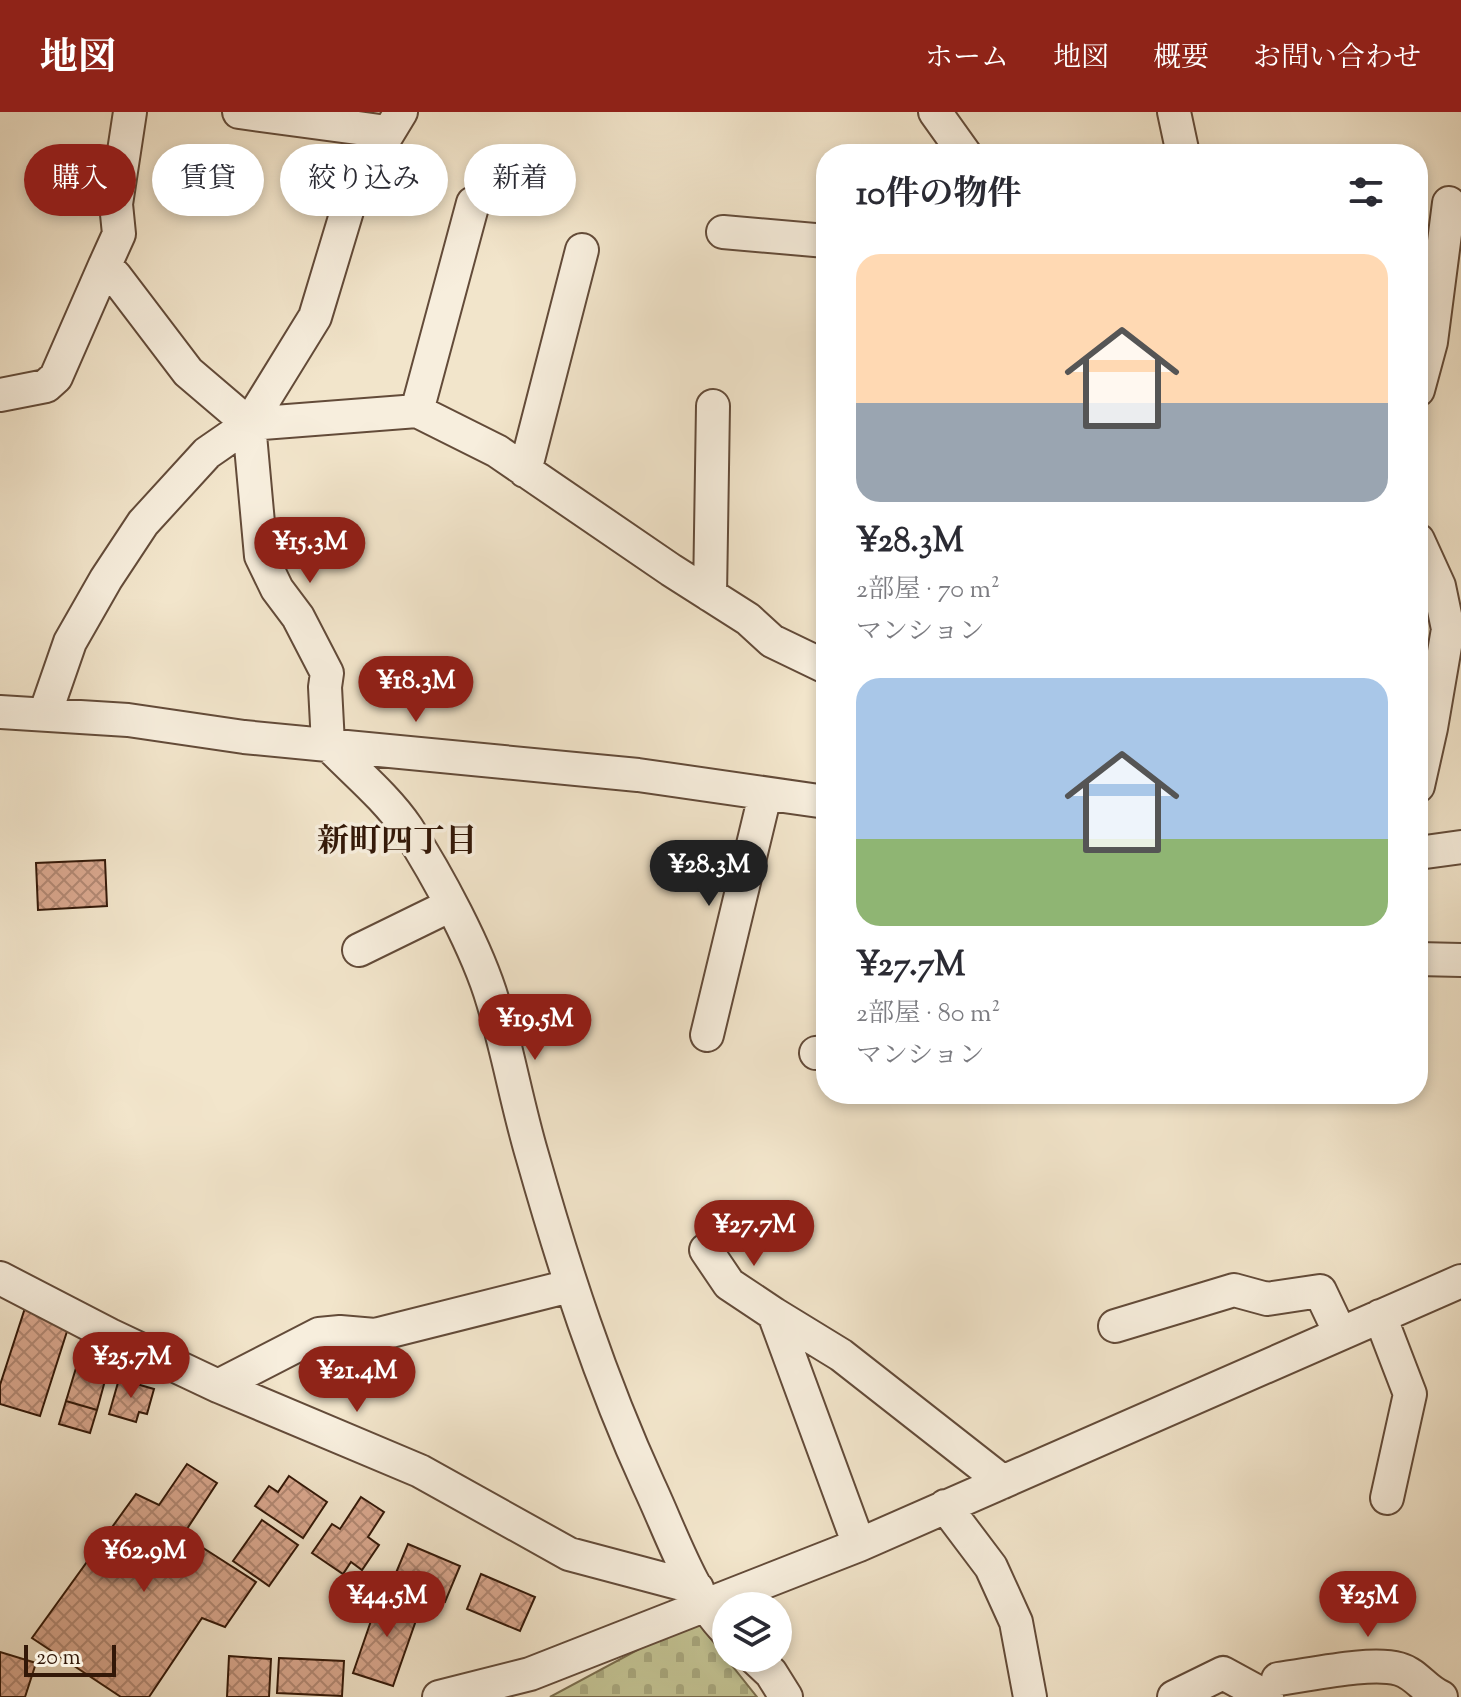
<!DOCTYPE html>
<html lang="ja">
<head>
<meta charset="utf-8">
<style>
	body { margin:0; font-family:"Sorts Mill Goudy","Noto Serif JP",serif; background:#f7f7f7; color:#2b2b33; height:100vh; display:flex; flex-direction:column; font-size:30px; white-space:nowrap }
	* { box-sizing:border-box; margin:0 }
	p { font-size:26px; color:#7c7c81 }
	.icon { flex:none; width:44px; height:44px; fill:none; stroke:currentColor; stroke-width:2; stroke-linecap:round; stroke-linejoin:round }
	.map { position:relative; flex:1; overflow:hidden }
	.panel { position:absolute; left:816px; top:32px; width:612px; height:960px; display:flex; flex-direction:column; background:#fff; border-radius:32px; box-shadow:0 4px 12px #0003 }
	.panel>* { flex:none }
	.banner { position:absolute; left:24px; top:32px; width:672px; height:72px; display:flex; gap:16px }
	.controls { position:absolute; left:712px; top:1480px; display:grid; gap:16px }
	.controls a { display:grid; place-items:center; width:80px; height:80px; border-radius:50%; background:#fff; box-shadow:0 4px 12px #0003; font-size:40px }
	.scale { position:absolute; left:24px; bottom:20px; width:92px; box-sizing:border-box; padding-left:8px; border:4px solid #331808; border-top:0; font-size:22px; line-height:28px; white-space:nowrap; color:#331808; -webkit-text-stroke:6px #f7eedd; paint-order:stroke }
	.price { position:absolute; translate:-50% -68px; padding:0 18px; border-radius:28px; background:#8f2418; color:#fff; font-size:26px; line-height:52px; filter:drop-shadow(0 2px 4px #0008) }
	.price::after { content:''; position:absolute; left:50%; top:48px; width:24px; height:18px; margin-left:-12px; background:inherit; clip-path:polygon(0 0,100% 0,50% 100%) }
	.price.current { background:#222; color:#fff }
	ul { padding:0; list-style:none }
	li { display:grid; align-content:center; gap:16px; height:424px; padding:0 40px }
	li span { display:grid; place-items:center; height:248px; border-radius:24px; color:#555 }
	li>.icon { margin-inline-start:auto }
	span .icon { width:144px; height:144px; fill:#fffc; stroke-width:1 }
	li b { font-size:34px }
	h2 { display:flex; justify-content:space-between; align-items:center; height:96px; padding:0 40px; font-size:34px }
	.pill { padding:0 28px; border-radius:36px; background:#fff; box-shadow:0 4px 12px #0003; font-size:28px; line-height:72px }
	.pill.current { background:#8f2418; color:#fff }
	header { display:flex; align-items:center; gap:48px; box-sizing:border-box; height:112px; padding:0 40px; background:#8f2418; color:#fff }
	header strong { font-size:38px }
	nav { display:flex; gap:44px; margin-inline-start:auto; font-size:28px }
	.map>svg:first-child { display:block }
</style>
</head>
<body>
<header>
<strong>地図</strong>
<nav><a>ホーム</a><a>地図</a><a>概要</a><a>お問い合わせ</a></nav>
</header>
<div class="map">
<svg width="1461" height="1585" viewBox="0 0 1461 1585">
	<defs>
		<pattern id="cemetery-stones" width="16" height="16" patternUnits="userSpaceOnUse" patternTransform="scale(2)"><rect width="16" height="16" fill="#c2c292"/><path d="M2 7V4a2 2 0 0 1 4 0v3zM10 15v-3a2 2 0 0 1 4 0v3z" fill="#a7a67c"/></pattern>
		<pattern id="building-cross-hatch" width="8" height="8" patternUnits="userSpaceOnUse" patternTransform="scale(2)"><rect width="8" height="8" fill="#d9a78e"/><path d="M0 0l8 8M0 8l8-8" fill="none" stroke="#b18772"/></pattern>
	</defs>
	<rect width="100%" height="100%" fill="#f2e5cb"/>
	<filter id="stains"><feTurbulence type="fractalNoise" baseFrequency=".0025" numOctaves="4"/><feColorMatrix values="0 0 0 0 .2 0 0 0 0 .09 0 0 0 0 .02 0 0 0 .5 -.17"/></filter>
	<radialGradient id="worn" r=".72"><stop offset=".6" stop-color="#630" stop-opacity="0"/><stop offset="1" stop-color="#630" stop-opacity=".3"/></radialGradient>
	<path fill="url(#cemetery-stones)" stroke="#7a6d4d" stroke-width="2" d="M695 1507 757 1585H550Z"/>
	<path fill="url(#building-cross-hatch)" stroke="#331808" stroke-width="2" d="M105 748 107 794 38 798 36 751Z
		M25 1196 70 1210 40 1304 0 1292V1273Z
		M76 1256 106 1265 97 1298 66 1289Z
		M119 1267 154 1277 147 1302 139 1300 136 1310 109 1302Z
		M66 1289 97 1298 90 1321 59 1312Z
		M187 1352 217 1371 183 1423 256 1470 225 1515 202 1506 149 1585H121L32 1526 136 1382 159 1393Z
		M289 1364 327 1390 303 1426 255 1394 269 1374 278 1380Z
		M361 1385 384 1400 368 1425 379 1433 362 1458 351 1450 343 1462 312 1441 332 1412 340 1417Z
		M262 1408 298 1433 269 1474 233 1449Z
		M408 1432 460 1454 445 1490 393 1468Z
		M481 1462 535 1485 520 1519 467 1497Z
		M381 1480 421 1494 393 1574 353 1561Z
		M0 1540 36 1551 25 1585H0Z
		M229 1544 271 1547 269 1585H227Z
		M279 1546 344 1549 342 1584 277 1581Z"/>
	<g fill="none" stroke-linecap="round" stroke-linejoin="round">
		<g stroke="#634b39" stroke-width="36">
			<path id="street" d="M239 0 387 20
				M935 0 965 42
				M1174 0 1183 42
				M723 120 826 129
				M105 153 119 122 116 92 130 0
				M1418 278 1431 230 1449 91
				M0 283 46 274 56 265 105 153 115 164 188 260 249 312 261 444 277 477 298 505 327 561 325 575 328 632C354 659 386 685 407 716 437 762 478 838 493 890 508 940 517 992 532 1043 564 1156 600 1267 649 1374 669 1416 693 1486 726 1518
				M417 299 473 91
				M249 312 417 299 497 339 671 458 748 507 772 529 826 555
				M525 359 582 138
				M1418 428 1439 474 1448 517 1431 616 1418 674
				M710 483 713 294
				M0 600 128 608 244 625 638 663 826 690
				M45 602 70 530 106 467 143 411 207 341 249 312 315 205 353 79 401 0
				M1418 741 1461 735
				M359 838 451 793
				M1418 847 1461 848
				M707 923 765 683
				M816 941 826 940
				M706 1138 729 1172 774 1202
				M0 1166 110 1223 218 1274 420 1359 569 1442 697 1476
				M1380 1204 1410 1282 1387 1386
				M1115 1214 1234 1178 1267 1187 1320 1179 1340 1221
				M218 1274 319 1222 340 1220 375 1223 570 1174
				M945 1394 991 1455 1016 1510 1030 1585
				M859 1433 774 1202 841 1243 1003 1370
				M755 1546 771 1561 786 1585
				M1278 1567C1310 1563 1370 1549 1399 1557 1417 1562 1424 1578 1441 1585
				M439 1585 530 1562 859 1433 1461 1169
				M1174 1585 1223 1561 1267 1585"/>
		</g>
		<use href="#street" stroke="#f7eedd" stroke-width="32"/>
	</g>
	<g text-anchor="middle" stroke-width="7" stroke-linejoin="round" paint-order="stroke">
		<g font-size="32" font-weight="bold" fill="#331808" stroke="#f7eedd">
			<text x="397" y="739">新町四丁目</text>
		</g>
	</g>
	<rect width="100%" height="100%" filter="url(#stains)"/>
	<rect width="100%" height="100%" fill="url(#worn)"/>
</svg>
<div class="controls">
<a><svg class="icon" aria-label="layers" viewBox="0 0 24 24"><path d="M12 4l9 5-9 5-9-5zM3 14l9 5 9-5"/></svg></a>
</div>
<div class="scale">20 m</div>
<b class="price" style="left:310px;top:473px">¥15.3M</b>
<b class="price" style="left:416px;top:612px">¥18.3M</b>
<b class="price current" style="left:709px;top:796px">¥28.3M</b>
<b class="price" style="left:535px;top:950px">¥19.5M</b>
<b class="price" style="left:754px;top:1156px">¥27.7M</b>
<b class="price" style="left:131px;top:1288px">¥25.7M</b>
<b class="price" style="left:357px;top:1302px">¥21.4M</b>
<b class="price" style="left:144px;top:1482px">¥62.9M</b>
<b class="price" style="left:387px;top:1527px">¥44.5M</b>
<b class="price" style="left:1368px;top:1527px">¥25M</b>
<div class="banner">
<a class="pill current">購入</a>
<a class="pill">賃貸</a>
<a class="pill">絞り込み</a>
<a class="pill">新着</a>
</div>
<section class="panel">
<h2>10件の物件<svg class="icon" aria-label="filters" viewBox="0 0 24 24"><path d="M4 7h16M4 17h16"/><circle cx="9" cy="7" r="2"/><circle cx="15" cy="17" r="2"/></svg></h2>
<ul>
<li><span style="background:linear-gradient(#ffd9b3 60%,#9aa5b1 0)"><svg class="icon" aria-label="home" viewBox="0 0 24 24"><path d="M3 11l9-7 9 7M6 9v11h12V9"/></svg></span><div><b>¥28.3M</b><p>2部屋 · 70 m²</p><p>マンション</p></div></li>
<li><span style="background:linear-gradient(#a9c7e8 65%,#8fb573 0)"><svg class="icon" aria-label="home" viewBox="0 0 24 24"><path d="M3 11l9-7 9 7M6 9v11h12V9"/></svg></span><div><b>¥27.7M</b><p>2部屋 · 80 m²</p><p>マンション</p></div></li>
</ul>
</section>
</div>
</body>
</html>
